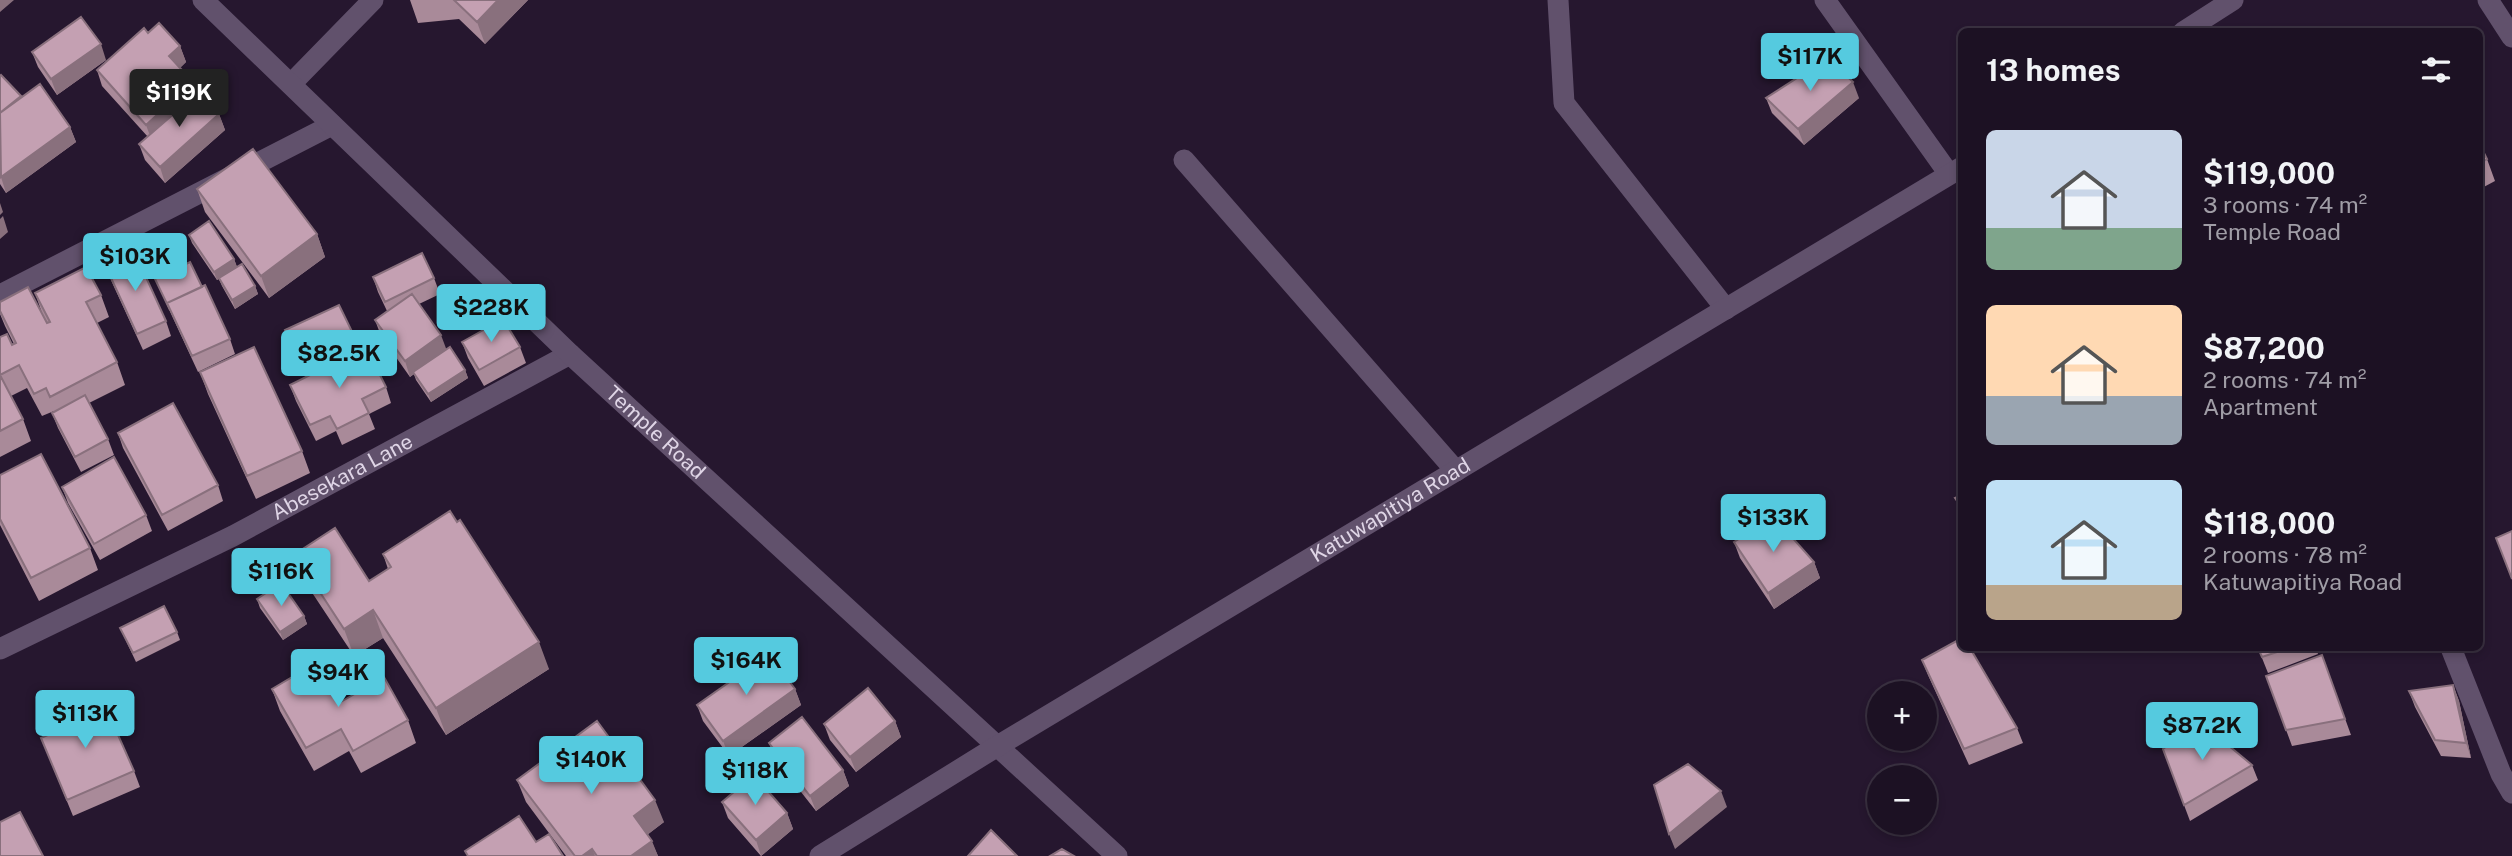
<!DOCTYPE html>
<html lang="en">
<head>
<meta charset="utf-8">
<style>
	body { margin:0; font-family:"Public Sans",sans-serif; background:#251a2b; color:#f1f3f6; height:100vh; display:flex; flex-direction:column; font-size:26px; white-space:nowrap }
	* { box-sizing:border-box; margin:0 }
	p { font-size:23px; color:#a09da6 }
	.icon { flex:none; width:38px; height:38px; fill:none; stroke:currentColor; stroke-width:2; stroke-linecap:round; stroke-linejoin:round }
	.map { position:relative; flex:1; overflow:hidden }
	.side { position:absolute; left:1958px; top:28px; width:525px; height:623px; display:flex; flex-direction:column; background:#1c1123; border-radius:10px; box-shadow:0 4px 10px #0003,0 0 0 2px #3a3141 }
	.side>* { flex:none }
	.tools { position:absolute; left:1867px; top:681px; display:grid; gap:14px }
	.tools a { display:grid; place-items:center; width:70px; height:70px; border-radius:50%; background:#1c1123; box-shadow:0 4px 10px #0003,0 0 0 2px #3a3141; font-size:35px }
	.price { position:absolute; translate:-50% -60px; padding:0 16px; border-radius:7px; background:#55cadf; color:#111; font-size:23px; line-height:46px; filter:drop-shadow(0 2px 4px #0008) }
	.price::after { content:''; position:absolute; left:50%; top:42px; width:21px; height:16px; margin-left:-10px; background:inherit; clip-path:polygon(0 0,100% 0,50% 100%) }
	.price.selected { background:#222; color:#fff }
	ul { padding:0; list-style:none }
	li { display:flex; align-items:center; gap:21px; height:175px; padding:0 28px }
	li span { display:grid; place-items:center; flex:none; width:196px; height:140px; border-radius:10px; color:#555 }
	li>.icon { margin-inline-start:auto }
	span .icon { width:84px; height:84px; fill:#fffc; stroke-width:1 }
	li b { font-size:30px }
	h2 { display:flex; justify-content:space-between; align-items:center; height:84px; padding:0 28px; font-size:30px }
	.map>svg:first-child { display:block }
</style>
</head>
<body>
<div class="map">
<svg width="2512" height="856" viewBox="0 0 2512 856">
	<rect width="100%" height="100%" fill="#26172f"/>
	<g fill="none" stroke-linecap="round" stroke-linejoin="round">
		<g stroke="#61516c" stroke-width="21">
			<path d="M1558 0 1564 103 1726 309"/>
			<path d="M1825 0 1949 174"/>
			<path d="M2488 0 2512 37"/>
			<path d="M291 84 373 0"/>
			<path d="M1184 160 1456 471"/>
			<path d="M0 295 332 125"/>
			<path d="M2451 648 2501 774 2512 793"/>
			<path id="s1" d="M0 649 233 536 570 354"/>
		</g>
		<g stroke="#61516c" stroke-width="21">
			<path id="s2" d="M203 0 570 354 1117 856"/>
			<path d="M2183 32 2233 0"/>
			<path id="s3" d="M820 856 996 747 1962 167"/>
		</g>
	</g>
	<path fill="#a98a99" d="M410 0H528L485 44 459 19 418 23Z
		M148 33 180 46 186 62 180 68 193 82 197 93 219 114 225 130 165 183 145 160 139 144 148 137 102 86 97 70Z
		M32 52 106 60 57 95 38 67Z
		M0 76 21 98 70 127 76 142 6 193 0 184Z
		M1766 98H1859L1804 145 1772 113Z
		M2480 145 2487 159 2495 181 2480 189Z
		M197 189 317 234 325 257 269 298 205 212Z
		M189 235 234 259 237 267 255 286 258 294 235 309 222 286 219 279 217 280 192 243Z
		M105 265 166 321 171 336 143 350 111 280Z
		M373 277 434 278 440 294 419 304 446 350 465 370 468 378 431 402 416 380 414 374 410 377 381 336 375 320 387 311 378 292Z
		M155 279 202 287 230 339 235 354 198 372Z
		M35 293 101 295 109 317 97 323 117 362 125 385 89 403 108 439 114 455 81 472 58 428 52 413 54 411 42 416 27 388 11 396 23 419 31 441 0 457V337L12 345 14 344 5 326 0 314V302L43 316Z
		M285 330 359 346 360 349 386 387 391 403 369 414 375 429 342 445 336 431 316 441 296 401 290 385 306 377 291 346Z
		M462 342 520 347 526 363 484 386 468 358Z
		M200 372 302 451 310 473 256 499 208 394Z
		M118 433 218 485 223 501 168 531 123 448Z
		M0 475 90 548 98 570 39 601 0 525Z
		M62 487 146 515 152 531 100 560 68 503Z
		M1962 495V515L1955 498Z
		M1734 542 1814 562 1820 578 1774 609 1740 558Z
		M295 554 369 581 388 569 383 554 549 669 446 735 383 638 354 656 305 582Z
		M257 599 304 616 307 624 283 640 260 608Z
		M120 628 177 632 180 640 136 662Z
		M2258 648H2316L2318 654 2268 673Z
		M2322 655 2351 735 2292 746 2266 676Z
		M1922 660 2017 728 2023 743 1969 765 1928 675Z
		M2453 685 2459 701 2471 758 2441 756 2415 707 2409 691Z
		M272 689 408 720 416 743 361 773 349 751 314 771 280 711Z
		M795 689 801 705 729 756 703 721 697 705Z
		M50 708 84 720 134 771 140 787 73 816 41 738 58 731Z
		M895 721 901 737 856 772 830 740 824 724Z
		M769 743 843 770 849 786 816 811 775 759Z
		M2163 749 2252 765 2258 780 2190 821Z
		M517 780 664 822 648 834 658 856H566L526 802Z
		M722 802 787 813 793 829 761 856 728 818Z"/>
	<path fill="#89707d" d="M0 0H14L0 12Z
		M498 0H528L485 44 477 22Z
		M101 44 106 60 57 95 51 79Z
		M180 46 186 62 175 72 169 56Z
		M193 82 199 98 152 141 146 125Z
		M1853 82 1859 98 1804 145 1798 129Z
		M219 114 225 130 165 183 160 167Z
		M70 127 76 142 6 193 1 177Z
		M0 203 3 212 0 215Z
		M3 216 8 232 0 239V219Z
		M317 234 325 257 269 298 261 276Z
		M234 259 237 267 217 280 214 272Z
		M255 286 258 294 235 309 232 300Z
		M441 335 447 351 413 372 414 374 410 377 405 361Z
		M465 370 468 378 431 402 428 394Z
		M1814 562 1820 578 1774 609 1768 593Z
		M373 610 383 638 354 656 344 629Z
		M304 616 307 624 283 640 280 632Z
		M539 642 549 669 446 735 436 708Z
		M2453 685 2459 701 2471 758 2466 743Z
		M795 689 801 705 729 756 723 741Z
		M895 721 901 737 856 772 850 757Z
		M843 770 849 786 816 811 810 796Z
		M1721 791 1727 807 1675 849 1669 834Z
		M655 800 664 822 642 839 634 816Z
		M787 813 793 829 761 856 756 840Z
		M652 841 658 856H631Z
		M592 849 595 856H582Z"/>
	<path fill="#c4a0b2" stroke="#89707d" stroke-width="2" d="M454 0H498L477 22Z
		M81 17 101 44 51 79 32 52Z
		M159 23 180 46 169 56 193 82 146 125 97 70 144 28 148 33Z
		M1828 58 1853 82 1798 129 1766 98Z
		M1 75 21 96 1 112 0 111V76Z
		M40 84 70 127 1 177 0 113Z
		M199 92 219 114 160 167 139 144Z
		M2480 145 2487 159 2480 163Z
		M253 149 317 234 261 276 197 189Z
		M209 221 234 259 214 272 189 235Z
		M134 251 166 321 137 334 105 265Z
		M422 253 434 278 385 302 373 277Z
		M190 262 202 287 167 303 170 310 155 279Z
		M242 264 255 286 232 300 219 278Z
		M86 267 101 295 86 302 117 362 50 397 46 388 34 394 19 365 0 375 23 419 0 431V337L7 334 12 345 16 343 0 311V302L28 287 47 323 50 322 35 293Z
		M205 285 230 339 192 356 167 303Z
		M412 294 441 335 405 361 375 320Z
		M339 305 359 346 305 371 285 330Z
		M503 319 520 347 479 370 462 342Z
		M254 347 302 451 247 476 200 372Z
		M366 347 386 387 362 399 369 413 337 429 330 416 310 425 290 385Z
		M450 347 465 370 428 394 413 372Z
		M85 395 108 439 75 457 52 413Z
		M173 403 218 485 162 515 118 433Z
		M41 454 90 548 31 578 0 519V475Z
		M114 457 146 515 94 544 62 487Z
		M1962 495V508L1955 498Z
		M450 511 457 522 460 520 539 642 436 708 373 610 344 629 295 554 335 528 369 581 391 567 383 554Z
		M1774 517 1814 562 1768 593 1734 542Z
		M2512 531V579L2496 538Z
		M281 583 304 616 280 632 257 599Z
		M164 606 177 632 133 653 120 628Z
		M1962 638V648H1970L2017 728 1964 749 1922 660Z
		M2258 648H2289L2262 657Z
		M769 654 795 689 723 741 697 705Z
		M2322 655 2345 719 2286 730 2266 676Z
		M316 663 339 703 384 677 408 720 353 751 341 729 306 748 272 689Z
		M2453 685 2466 743 2435 740 2409 691Z
		M868 688 895 721 850 757 824 724Z
		M74 698 84 720 107 710 134 771 67 800 41 738 59 730 50 708Z
		M802 717 843 770 810 796 769 743Z
		M597 721 655 800 634 816 652 841 631 856H597L592 849 582 856H575L517 780Z
		M2199 721 2252 765 2184 805 2163 749Z
		M1688 764 1721 791 1669 834 1654 785Z
		M754 775 787 813 756 840 722 802Z
		M20 812 43 856H0V822Z
		M519 816 536 842 549 834 563 856H468L465 851Z
		M991 830 1017 856H968Z
		M1062 849 1074 856H1050Z"/>
	<g text-anchor="middle" stroke-width="7" stroke-linejoin="round" paint-order="stroke">
		<g font-size="21" fill="#dfd5e6" stroke="#1c0e25">
			<text dy="7" stroke="none"><textPath href="#s2" startOffset="626">Temple Road</textPath></text>
			<text dy="7" stroke="none"><textPath href="#s1" startOffset="383">Abesekara Lane</textPath></text>
			<text dy="7" stroke="none"><textPath href="#s3" startOffset="667">Katuwapitiya Road</textPath></text>
		</g>
	</g>
</svg>
<div class="tools">
<a>+</a>
<a>−</a>
</div>
<b class="price" style="left:1810px;top:93px">$117K</b>
<b class="price selected" style="left:179px;top:129px">$119K</b>
<b class="price" style="left:135px;top:293px">$103K</b>
<b class="price" style="left:491px;top:344px">$228K</b>
<b class="price" style="left:339px;top:390px">$82.5K</b>
<b class="price" style="left:1773px;top:554px">$133K</b>
<b class="price" style="left:281px;top:608px">$116K</b>
<b class="price" style="left:746px;top:697px">$164K</b>
<b class="price" style="left:338px;top:709px">$94K</b>
<b class="price" style="left:85px;top:750px">$113K</b>
<b class="price" style="left:2202px;top:762px">$87.2K</b>
<b class="price" style="left:591px;top:796px">$140K</b>
<b class="price" style="left:755px;top:807px">$118K</b>
<section class="side">
<h2>13 homes<svg class="icon" aria-label="filters" viewBox="0 0 24 24"><path d="M4 7h16M4 17h16"/><circle cx="9" cy="7" r="2"/><circle cx="15" cy="17" r="2"/></svg></h2>
<ul>
<li><span style="background:linear-gradient(#c9d6e8 70%,#7fa58c 0)"><svg class="icon" aria-label="home" viewBox="0 0 24 24"><path d="M3 11l9-7 9 7M6 9v11h12V9"/></svg></span><div><b>$119,000</b><p>3 rooms · 74 m²</p><p>Temple Road</p></div></li>
<li><span style="background:linear-gradient(#ffd9b3 65%,#9aa5b1 0)"><svg class="icon" aria-label="home" viewBox="0 0 24 24"><path d="M3 11l9-7 9 7M6 9v11h12V9"/></svg></span><div><b>$87,200</b><p>2 rooms · 74 m²</p><p>Apartment</p></div></li>
<li><span style="background:linear-gradient(#bfe0f5 75%,#b9a48a 0)"><svg class="icon" aria-label="home" viewBox="0 0 24 24"><path d="M3 11l9-7 9 7M6 9v11h12V9"/></svg></span><div><b>$118,000</b><p>2 rooms · 78 m²</p><p>Katuwapitiya Road</p></div></li>
</ul>
</section>
</div>
</body>
</html>
